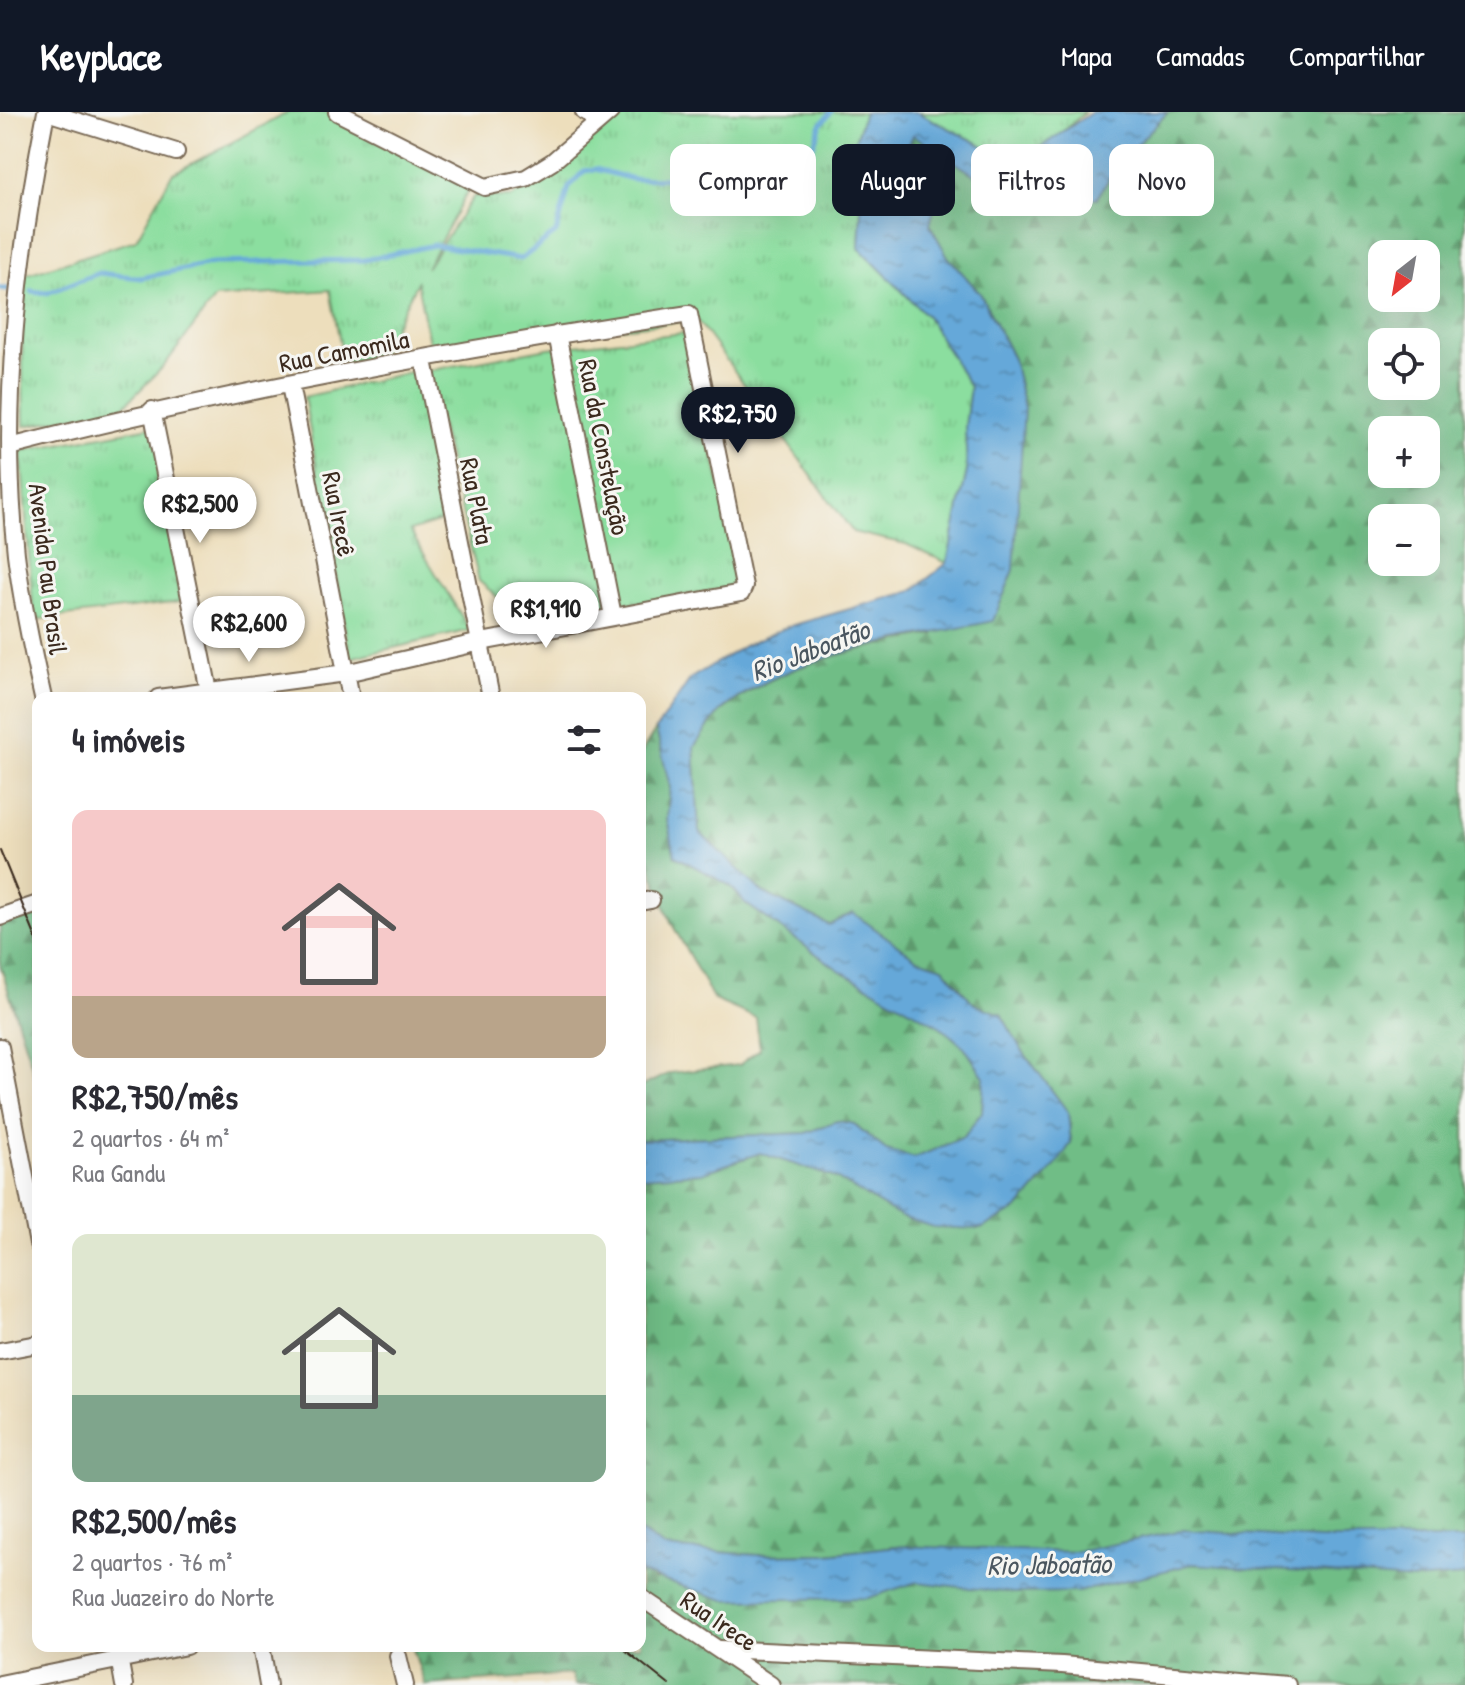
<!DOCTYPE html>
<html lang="pt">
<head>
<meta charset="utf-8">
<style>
	body { margin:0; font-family:"Patrick Hand",sans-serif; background:#f7f7f7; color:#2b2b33; height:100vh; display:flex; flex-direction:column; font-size:30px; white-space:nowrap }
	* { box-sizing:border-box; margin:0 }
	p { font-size:26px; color:#7c7c81 }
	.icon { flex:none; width:44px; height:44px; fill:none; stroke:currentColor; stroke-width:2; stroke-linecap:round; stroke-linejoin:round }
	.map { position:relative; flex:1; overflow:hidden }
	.sheet { position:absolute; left:32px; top:580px; width:614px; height:960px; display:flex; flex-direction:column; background:#fff; border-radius:16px; box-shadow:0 8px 32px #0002 }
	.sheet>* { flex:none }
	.banner { position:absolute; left:670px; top:32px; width:674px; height:72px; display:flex; gap:16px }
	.needle { width:52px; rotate:211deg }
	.tools { position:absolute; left:1368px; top:128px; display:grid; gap:16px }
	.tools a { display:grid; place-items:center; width:72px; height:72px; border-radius:16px; background:#fff; box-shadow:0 8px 32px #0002; font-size:40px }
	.price { position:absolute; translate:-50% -68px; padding:0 18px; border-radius:28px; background:#fff; color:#222; font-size:26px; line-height:52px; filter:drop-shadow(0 2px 4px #0008) }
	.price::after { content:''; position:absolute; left:50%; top:48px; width:24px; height:18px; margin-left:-12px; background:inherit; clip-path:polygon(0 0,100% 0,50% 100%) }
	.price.current { background:#111827; color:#fff }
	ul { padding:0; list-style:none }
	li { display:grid; align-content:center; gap:16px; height:424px; padding:0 40px }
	li span { display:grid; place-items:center; height:248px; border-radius:16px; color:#555 }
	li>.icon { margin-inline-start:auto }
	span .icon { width:144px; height:144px; fill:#fffc; stroke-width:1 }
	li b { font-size:34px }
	h2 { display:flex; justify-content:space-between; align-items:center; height:96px; padding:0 40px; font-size:34px }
	.tag { padding:0 28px; border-radius:16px; background:#fff; box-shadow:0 8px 32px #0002; font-size:28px; line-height:72px }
	.tag.current { background:#111827; color:#fff }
	header { display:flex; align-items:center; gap:48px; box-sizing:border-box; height:112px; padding:0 40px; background:#111827; color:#fff }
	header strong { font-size:38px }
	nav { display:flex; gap:44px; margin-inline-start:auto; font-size:28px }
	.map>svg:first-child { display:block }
</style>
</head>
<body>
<header>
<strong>Keyplace</strong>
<nav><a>Mapa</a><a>Camadas</a><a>Compartilhar</a></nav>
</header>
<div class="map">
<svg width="1465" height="1573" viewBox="0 0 1465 1573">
	<defs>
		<pattern id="grass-tufts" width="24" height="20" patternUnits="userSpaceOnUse" patternTransform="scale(2)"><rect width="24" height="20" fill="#8bde9f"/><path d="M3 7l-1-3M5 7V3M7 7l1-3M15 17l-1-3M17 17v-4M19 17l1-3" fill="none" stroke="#79bf88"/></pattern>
		<pattern id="forest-firs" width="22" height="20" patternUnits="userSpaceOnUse" patternTransform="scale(2)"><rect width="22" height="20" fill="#70bd86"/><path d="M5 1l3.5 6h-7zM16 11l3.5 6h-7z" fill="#5d9a6d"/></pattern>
		<pattern id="water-ripples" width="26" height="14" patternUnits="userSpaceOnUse" patternTransform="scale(2)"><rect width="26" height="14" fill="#65a8d9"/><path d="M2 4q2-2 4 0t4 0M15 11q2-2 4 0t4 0" fill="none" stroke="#5489af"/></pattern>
	</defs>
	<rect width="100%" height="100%" fill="#f6f6f2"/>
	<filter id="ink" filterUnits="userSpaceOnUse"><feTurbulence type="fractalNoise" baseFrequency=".0125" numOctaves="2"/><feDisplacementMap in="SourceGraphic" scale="16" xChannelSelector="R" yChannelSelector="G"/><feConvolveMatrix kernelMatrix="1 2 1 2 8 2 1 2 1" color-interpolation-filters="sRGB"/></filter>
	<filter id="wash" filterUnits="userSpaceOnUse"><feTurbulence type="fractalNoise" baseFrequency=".006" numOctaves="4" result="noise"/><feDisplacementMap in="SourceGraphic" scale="32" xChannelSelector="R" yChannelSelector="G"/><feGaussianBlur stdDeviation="1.8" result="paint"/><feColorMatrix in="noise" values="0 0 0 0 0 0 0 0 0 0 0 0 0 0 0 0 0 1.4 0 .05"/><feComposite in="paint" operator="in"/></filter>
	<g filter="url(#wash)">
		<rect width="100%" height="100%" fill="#eddebc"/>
		<path fill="url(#grass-tufts)" stroke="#63845e" stroke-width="2" d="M289 0H337L473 70 426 156 474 84 512 85 628 0H864L849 49 861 98 859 136 927 204 970 275 965 315 967 359 947 451 906 432 853 420 697 208 430 235 417 170 379 245 344 251 330 178 215 186 163 255 122 296 24 314 21 164 136 128 172 62Z
			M917 0H1085L1058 24 1017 51Z
			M684 221 744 474 524 508 479 469 427 259 548 236Z
			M419 258 444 408 410 419 470 518 350 546 304 285Z
			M156 314 180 490 34 508 21 339Z"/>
		<path fill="url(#forest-firs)" stroke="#567452" stroke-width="2" fill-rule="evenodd" d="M1168 0H1465V1573H575L571 1562 425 1573 412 1534H640V1422L653 1468 897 1434 827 1442 757 1443 665 1436 640 1419V1065L702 1061 760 1041 836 1066 901 1105 1018 1097 1071 1031 1068 1000 1021 937 1001 902 974 892 943 855 916 847 887 827 829 813 762 780 699 720 694 635C703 623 713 605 725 596 785 550 862 536 934 522L1024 296 1013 247 980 181 948 145 930 113 929 75 913 80H889L913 22 945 44 1096 86 1118 52ZM1382 142H1426V186H1382ZM1382 230H1426V274H1382ZM1382 318H1426V362H1382ZM1382 406H1426V450H1382Z
			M656 617 670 675 667 708 675 744 731 774 745 791 839 858 941 915 965 936 984 965 982 1001 964 1025 915 1046 886 1038 854 1012 837 1009 806 1021 640 1028V975L670 961 739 953 760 937 756 906 714 888 671 810 645 740 640 702V643Z
			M38 800V974L0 852V812Z"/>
		<path fill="url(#water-ripples)" stroke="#50697c" stroke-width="2" d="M864 0H917L1017 51 1092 0H1168L1118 52 1097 86 1008 85 913 23 889 80H913L929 75 937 85 930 113 948 145 980 181 1013 247 1024 296 1014 458 993 509C903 529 799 538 724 596 712 606 703 623 694 635L699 720 762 780 829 813 853 801 916 846 943 855 974 892 1001 902 1021 937 1068 1000 1071 1031 1057 1052 1018 1097 981 1117 933 1115 901 1105 836 1066 760 1041 702 1061 640 1065V1028L806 1021 837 1009 854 1012 886 1038 915 1046 964 1025 982 1000 984 965 965 936 941 915 839 858 745 791 731 774 675 744 667 708 670 675 656 617 691 566 744 534 787 515 912 479 947 451 967 359 965 315 970 275 927 204 859 136 861 98 849 49Z
			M1183 1418 1319 1427H1465V1464L1413 1468 1193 1452 1078 1480 1013 1481 917 1470 868 1486 725 1488 640 1461V1419L665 1436 757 1443 827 1442 897 1434 1076 1440Z"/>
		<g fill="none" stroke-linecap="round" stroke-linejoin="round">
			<path stroke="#65a8d9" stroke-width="5" d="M0 176 7 177
				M32 179 47 181 99 161 141 166 213 151 364 148 434 133 521 147 556 121 569 75 584 59 595 57 633 67 689 66 753 29 768 35 788 64 805 57 821 12 831 0"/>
		</g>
	</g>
	<g filter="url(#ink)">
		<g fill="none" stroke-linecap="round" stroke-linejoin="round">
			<g stroke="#796955" stroke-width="20">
				<path id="minor" d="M47 0 176 40
					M337 0 485 75 526 66 552 50 610 0
					M584 0 599 8
					M557 222 613 504
					M424 248 491 586
					M290 273 351 586
					M152 298 210 584
					M10 335C233 278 461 237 689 202L744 474 741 481 481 530 346 561 158 586
					M43 586C32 538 22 491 16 442 0 296 18 144 46 0
					M640 790 651 788
					M0 805 38 792
					M0 935 38 1132
					M0 1239 38 1232
					M640 1485 771 1573
					M117 1534 124 1573
					M261 1534 268 1573
					M720 1537 1062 1553 1287 1573
					M398 1544 405 1573
					M0 1572 186 1534"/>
			</g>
			<use href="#minor" stroke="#fff" stroke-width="16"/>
			<path stroke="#3b2a1e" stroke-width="2" d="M0 738 38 831
				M620 1534 669 1573"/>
		</g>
	</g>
	<g text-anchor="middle" stroke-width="6" stroke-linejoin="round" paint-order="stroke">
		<g font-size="26" fill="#3b2a1e" stroke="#f6f6f2">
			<text transform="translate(344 239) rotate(-11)" y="9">Rua Camomila</text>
			<text transform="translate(604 335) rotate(79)" y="9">Rua da Constelação</text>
			<text transform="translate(477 389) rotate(79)" y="9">Rua Plata</text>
			<text transform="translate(339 402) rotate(79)" y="9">Rua Irecê</text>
			<text transform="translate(48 457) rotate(83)" y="9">Avenida Pau Brasil</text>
			<text transform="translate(719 1509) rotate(34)" y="9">Rua Irece</text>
		</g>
		<g font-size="28" font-style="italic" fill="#4a565f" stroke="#f6f6f2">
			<text transform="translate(810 538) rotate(-21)" y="10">Rio Jaboatão</text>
			<text transform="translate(1049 1452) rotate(-1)" y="10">Rio Jaboatão</text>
		</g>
	</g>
</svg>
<div class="tools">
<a><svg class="needle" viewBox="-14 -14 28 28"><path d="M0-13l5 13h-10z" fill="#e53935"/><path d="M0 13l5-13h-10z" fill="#7c7c81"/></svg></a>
<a><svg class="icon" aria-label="locate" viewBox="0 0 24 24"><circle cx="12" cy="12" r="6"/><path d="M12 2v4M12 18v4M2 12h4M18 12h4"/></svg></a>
<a>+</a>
<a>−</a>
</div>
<b class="price current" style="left:738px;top:343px">R$2,750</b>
<b class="price" style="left:200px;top:433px">R$2,500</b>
<b class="price" style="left:546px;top:538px">R$1,910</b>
<b class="price" style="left:249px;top:552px">R$2,600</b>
<div class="banner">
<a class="tag">Comprar</a>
<a class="tag current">Alugar</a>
<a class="tag">Filtros</a>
<a class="tag">Novo</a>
</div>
<section class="sheet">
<h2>4 imóveis<svg class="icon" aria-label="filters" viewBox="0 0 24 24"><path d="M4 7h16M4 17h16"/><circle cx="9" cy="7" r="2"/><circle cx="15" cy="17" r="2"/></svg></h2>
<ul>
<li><span style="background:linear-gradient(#f6c9c9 75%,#b9a48a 0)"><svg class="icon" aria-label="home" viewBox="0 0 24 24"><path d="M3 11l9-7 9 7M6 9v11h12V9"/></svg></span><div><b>R$2,750/mês</b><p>2 quartos · 64 m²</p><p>Rua Gandu</p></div></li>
<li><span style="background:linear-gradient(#dfe7d0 65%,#7fa58c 0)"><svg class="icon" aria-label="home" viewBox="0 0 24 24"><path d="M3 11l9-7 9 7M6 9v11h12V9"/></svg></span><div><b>R$2,500/mês</b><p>2 quartos · 76 m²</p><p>Rua Juazeiro do Norte</p></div></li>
</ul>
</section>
</div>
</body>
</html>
